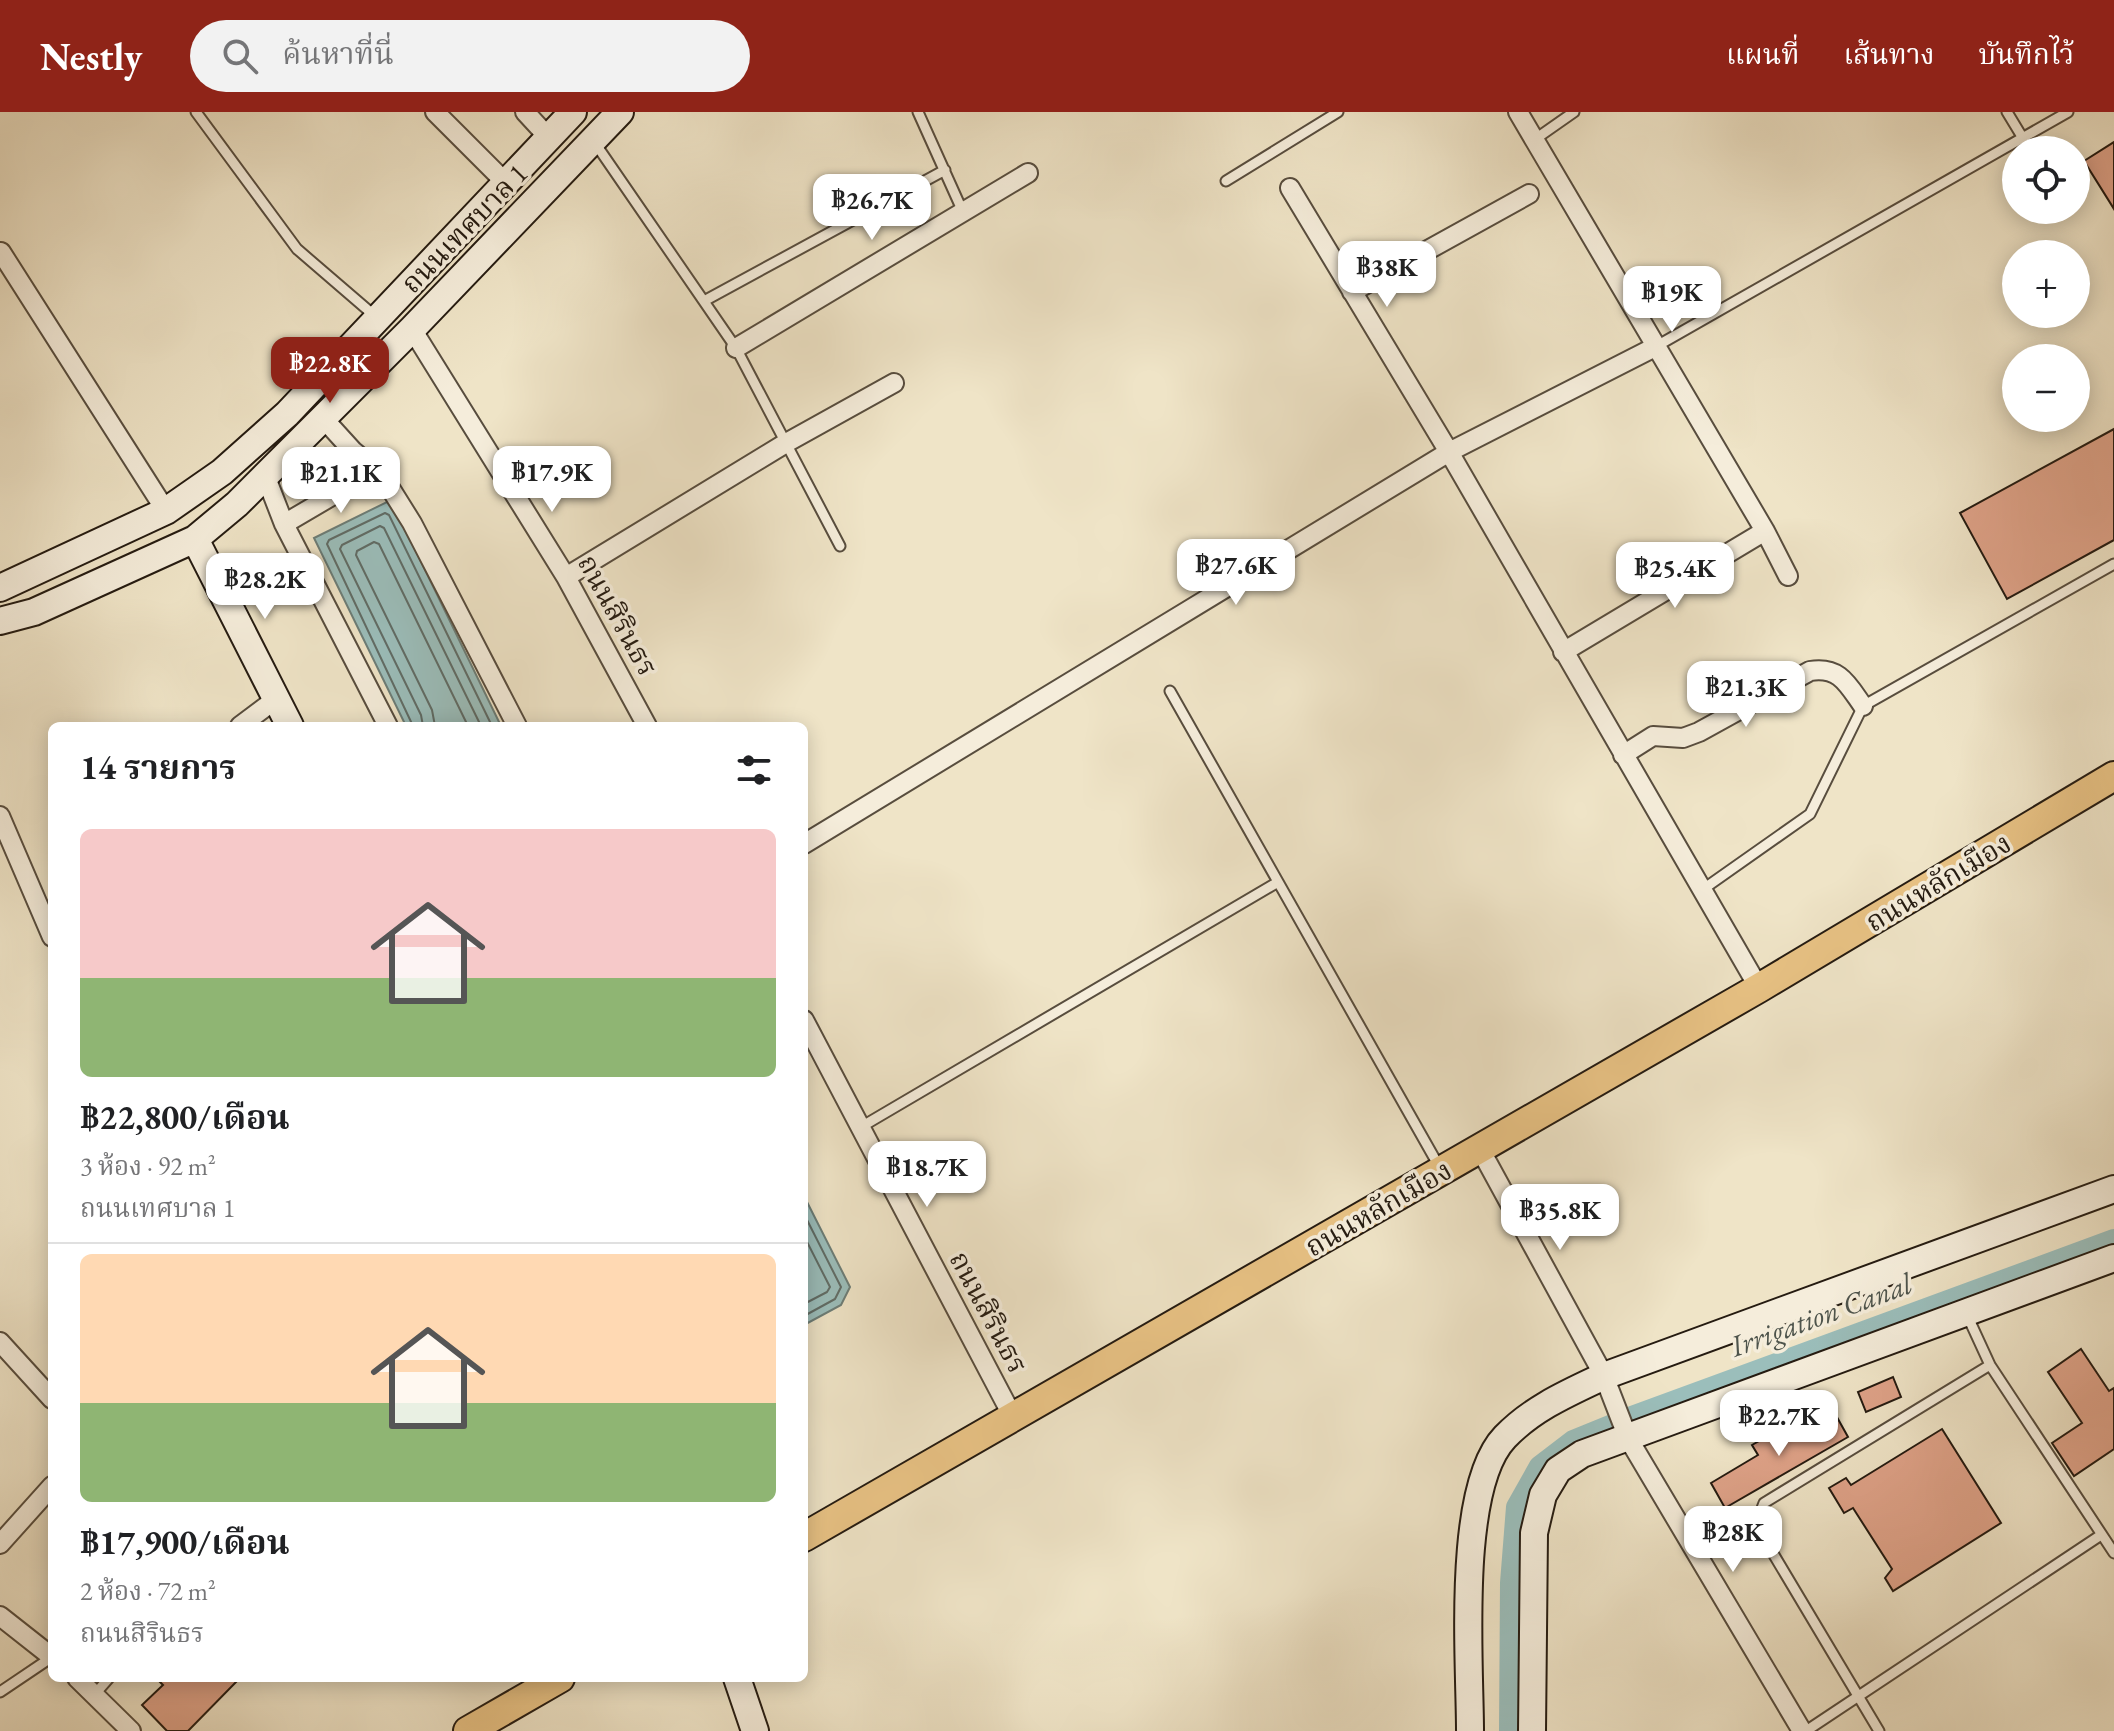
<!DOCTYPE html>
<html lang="th">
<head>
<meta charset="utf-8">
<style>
	body { margin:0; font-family:"EB Garamond","Noto Serif Thai",serif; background:#f2f2f2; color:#202124; height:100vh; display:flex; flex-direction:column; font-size:30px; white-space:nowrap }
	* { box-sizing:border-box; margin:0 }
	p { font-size:26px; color:#757577 }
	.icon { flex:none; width:44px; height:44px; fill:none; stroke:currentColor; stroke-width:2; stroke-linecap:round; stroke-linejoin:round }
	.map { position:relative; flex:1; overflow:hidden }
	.drawer { position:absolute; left:48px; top:610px; width:760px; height:960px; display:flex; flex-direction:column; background:#fff; border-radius:12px; box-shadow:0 4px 20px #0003 }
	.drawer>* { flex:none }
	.tools { position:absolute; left:2002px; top:24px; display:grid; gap:16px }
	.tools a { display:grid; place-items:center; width:88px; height:88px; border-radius:50%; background:#fff; box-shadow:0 4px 20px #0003; font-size:40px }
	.price { position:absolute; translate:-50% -68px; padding:0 18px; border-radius:16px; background:#fff; color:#222; font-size:26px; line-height:52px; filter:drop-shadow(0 2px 4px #0008) }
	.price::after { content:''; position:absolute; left:50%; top:48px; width:24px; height:18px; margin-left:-12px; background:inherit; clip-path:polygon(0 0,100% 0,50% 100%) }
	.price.active { background:#8f2418; color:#fff }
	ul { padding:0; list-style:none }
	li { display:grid; align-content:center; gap:16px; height:424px; padding:0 32px }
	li+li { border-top:2px solid #e0e0e0 }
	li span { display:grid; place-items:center; height:248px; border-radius:12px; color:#555 }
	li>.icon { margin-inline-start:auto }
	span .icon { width:144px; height:144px; fill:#fffc; stroke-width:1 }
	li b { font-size:34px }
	h2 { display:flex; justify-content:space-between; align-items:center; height:96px; padding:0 32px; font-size:34px }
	header { display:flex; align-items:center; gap:48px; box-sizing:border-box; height:112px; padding:0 40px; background:#8f2418; color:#fff }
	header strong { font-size:38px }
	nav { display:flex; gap:44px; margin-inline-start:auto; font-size:28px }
	.search { width:560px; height:72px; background:#f2f2f2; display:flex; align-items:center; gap:20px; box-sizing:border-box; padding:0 28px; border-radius:44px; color:#757577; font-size:30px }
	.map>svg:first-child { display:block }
</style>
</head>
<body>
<header>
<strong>Nestly</strong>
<div class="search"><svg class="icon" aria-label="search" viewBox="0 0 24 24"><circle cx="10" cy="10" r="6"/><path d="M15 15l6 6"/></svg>ค้นหาที่นี่</div>
<nav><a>แผนที่</a><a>เส้นทาง</a><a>บันทึกไว้</a></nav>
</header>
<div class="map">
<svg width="2114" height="1619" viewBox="0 0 2114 1619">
	<rect width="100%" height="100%" fill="#efe4c7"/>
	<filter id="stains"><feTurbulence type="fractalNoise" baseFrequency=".0025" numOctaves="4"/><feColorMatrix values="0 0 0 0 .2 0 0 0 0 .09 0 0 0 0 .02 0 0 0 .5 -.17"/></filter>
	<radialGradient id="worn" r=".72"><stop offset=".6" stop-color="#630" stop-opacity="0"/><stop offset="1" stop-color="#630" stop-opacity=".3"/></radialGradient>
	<path fill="#9bbebb" stroke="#6c7d77" stroke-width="2" d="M391 388 501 614H406L314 426Z
		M804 1084 850 1175 841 1193 804 1213Z"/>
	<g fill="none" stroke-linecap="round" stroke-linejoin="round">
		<path stroke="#606c66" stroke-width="2" d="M413 614 327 432 329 428 385 401 389 403 492 614
			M423 614 421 603 340 437 342 433 380 414 384 416 481 614
			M435 614 432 598 356 443 357 439 374 430 379 432 468 614
			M804 1102 841 1175 835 1187 804 1204
			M804 1124 830 1175 827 1180 804 1192"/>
		<path stroke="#9bbebb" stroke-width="20" d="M1509 1619 1510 1471 1516 1395 1539 1354 1573 1328 1632 1304 2114 1127"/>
	</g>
	<path fill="#dea288" stroke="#251b11" stroke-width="2" d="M2114 30V97L2084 49Z
		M2114 317V428L2007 487 1960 401Z
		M2081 1237 2109 1279 2114 1276V1337L2074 1364 2052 1331 2082 1311 2048 1260Z
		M1893 1265 1901 1285 1866 1300 1858 1280Z
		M1833 1298 1848 1325 1725 1396 1711 1371 1758 1343 1752 1333 1782 1316 1787 1325Z
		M1942 1317 2001 1411 1893 1479 1885 1466 1892 1457 1853 1396 1844 1401 1829 1376 1846 1366 1851 1373Z
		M156 1566H240L188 1619H167L142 1593 163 1573Z"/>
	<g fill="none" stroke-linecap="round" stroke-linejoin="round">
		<g stroke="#584d3e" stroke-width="13">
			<path id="lane" d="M196 0 297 137 376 205
				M918 0 963 100
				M2007 0 2024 28
				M1534 28 1574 0
				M595 31 736 236 840 434
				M1226 69 1338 0
				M704 189 945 58
				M1655 235 2068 0
				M1170 579 1440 1056
				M1702 778 1810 702 1863 594 2114 452
				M861 1015 1278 770
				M1967 1203 1990 1253 2114 1441
				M0 1580 52 1545
				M95 1582 109 1566
				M1806 1619 2101 1423
				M1879 1619 1762 1423 1757 1409 1764 1391 1990 1253"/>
		</g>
		<g stroke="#584d3e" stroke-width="22">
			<path id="street" d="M435 0 506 71
				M525 0 549 26
				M1518 0 1765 419 1788 464
				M1290 76 1449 340 1759 876
				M1 140 166 399
				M1352 180 1529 82
				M412 217 566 465 647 614
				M736 236 1028 61
				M323 306 353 339 382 363 412 411 517 614
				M265 363 284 412 388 614
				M284 412 376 358
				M566 465 786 331 894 271
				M1563 540 1765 419
				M240 614 276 587
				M1623 643 1653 624 1683 626 1699 620 1810 559C1840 554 1848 573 1863 594
				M0 704 52 825
				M804 732 1449 340 1655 235
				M804 908 1013 1305
				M1480 1037 1604 1264 1628 1326 1802 1619
				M0 1230 52 1287
				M0 1432 52 1374
				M0 1504 52 1545
				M77 1566 131 1619"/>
		</g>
		<g stroke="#251b11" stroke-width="30">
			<path id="secondary" d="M195 427 290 614
				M0 476 166 399 222 360 287 302 573 0
				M0 509 34 500 195 427 237 392 412 217 620 0
				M737 1566 755 1619
				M1470 1619C1470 1549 1456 1376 1505 1325 1533 1296 1568 1281 1604 1264L2114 1077
				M1532 1619 1534 1421 1543 1383 1558 1358 1582 1342 2114 1146"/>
		</g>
		<g stroke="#251b11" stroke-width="32">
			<path id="primary" d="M804 1425 1759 876 2114 664
				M468 1619 560 1566"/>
		</g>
		<use href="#lane" stroke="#f5eddb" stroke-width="9"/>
		<use href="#street" stroke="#f5eddb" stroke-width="18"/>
		<use href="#secondary" stroke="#f5eddb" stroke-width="26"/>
		<use href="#primary" stroke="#e8c284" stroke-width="28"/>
	</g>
	<g text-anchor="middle" stroke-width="7" stroke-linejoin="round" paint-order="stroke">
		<g font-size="28" fill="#251b11" stroke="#f5eddb">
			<text transform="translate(464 116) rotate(-46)" y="10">ถนนเทศบาล 1</text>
			<text transform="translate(618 503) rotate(61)" y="10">ถนนสิรินธร</text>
			<text transform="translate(1938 770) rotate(-31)" y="10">ถนนหลักเมือง</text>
			<text transform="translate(1378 1096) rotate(-30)" y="10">ถนนหลักเมือง</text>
			<text transform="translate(989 1200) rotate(62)" y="10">ถนนสิรินธร</text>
		</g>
		<g font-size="30" font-style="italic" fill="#4e544c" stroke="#f5eddb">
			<text transform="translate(1821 1203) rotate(-20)" y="10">Irrigation Canal</text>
		</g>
	</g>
	<rect width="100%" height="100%" filter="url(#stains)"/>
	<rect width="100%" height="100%" fill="url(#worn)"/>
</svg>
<div class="tools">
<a><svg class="icon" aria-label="locate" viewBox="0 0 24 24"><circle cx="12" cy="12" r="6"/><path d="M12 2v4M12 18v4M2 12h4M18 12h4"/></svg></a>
<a>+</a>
<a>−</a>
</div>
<b class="price" style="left:872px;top:130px">฿26.7K</b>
<b class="price" style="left:1387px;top:197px">฿38K</b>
<b class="price" style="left:1672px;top:222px">฿19K</b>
<b class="price active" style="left:330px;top:293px">฿22.8K</b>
<b class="price" style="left:552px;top:402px">฿17.9K</b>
<b class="price" style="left:341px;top:403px">฿21.1K</b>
<b class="price" style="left:1236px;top:495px">฿27.6K</b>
<b class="price" style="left:1675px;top:498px">฿25.4K</b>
<b class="price" style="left:265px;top:509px">฿28.2K</b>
<b class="price" style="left:1746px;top:617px">฿21.3K</b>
<b class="price" style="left:927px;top:1097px">฿18.7K</b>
<b class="price" style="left:1560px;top:1140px">฿35.8K</b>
<b class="price" style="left:1779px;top:1346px">฿22.7K</b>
<b class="price" style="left:1733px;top:1462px">฿28K</b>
<section class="drawer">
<h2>14 รายการ<svg class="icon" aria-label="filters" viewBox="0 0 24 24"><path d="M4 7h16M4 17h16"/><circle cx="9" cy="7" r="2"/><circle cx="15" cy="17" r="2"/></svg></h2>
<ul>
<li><span style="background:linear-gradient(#f6c9c9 60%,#8fb573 0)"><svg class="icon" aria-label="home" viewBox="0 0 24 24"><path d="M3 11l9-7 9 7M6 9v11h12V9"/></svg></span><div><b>฿22,800/เดือน</b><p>3 ห้อง · 92 m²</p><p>ถนนเทศบาล 1</p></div></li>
<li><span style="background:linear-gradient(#ffd9b3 60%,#8fb573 0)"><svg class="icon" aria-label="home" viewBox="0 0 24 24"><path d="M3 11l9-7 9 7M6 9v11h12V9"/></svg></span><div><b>฿17,900/เดือน</b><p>2 ห้อง · 72 m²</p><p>ถนนสิรินธร</p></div></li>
</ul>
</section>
</div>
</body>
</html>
